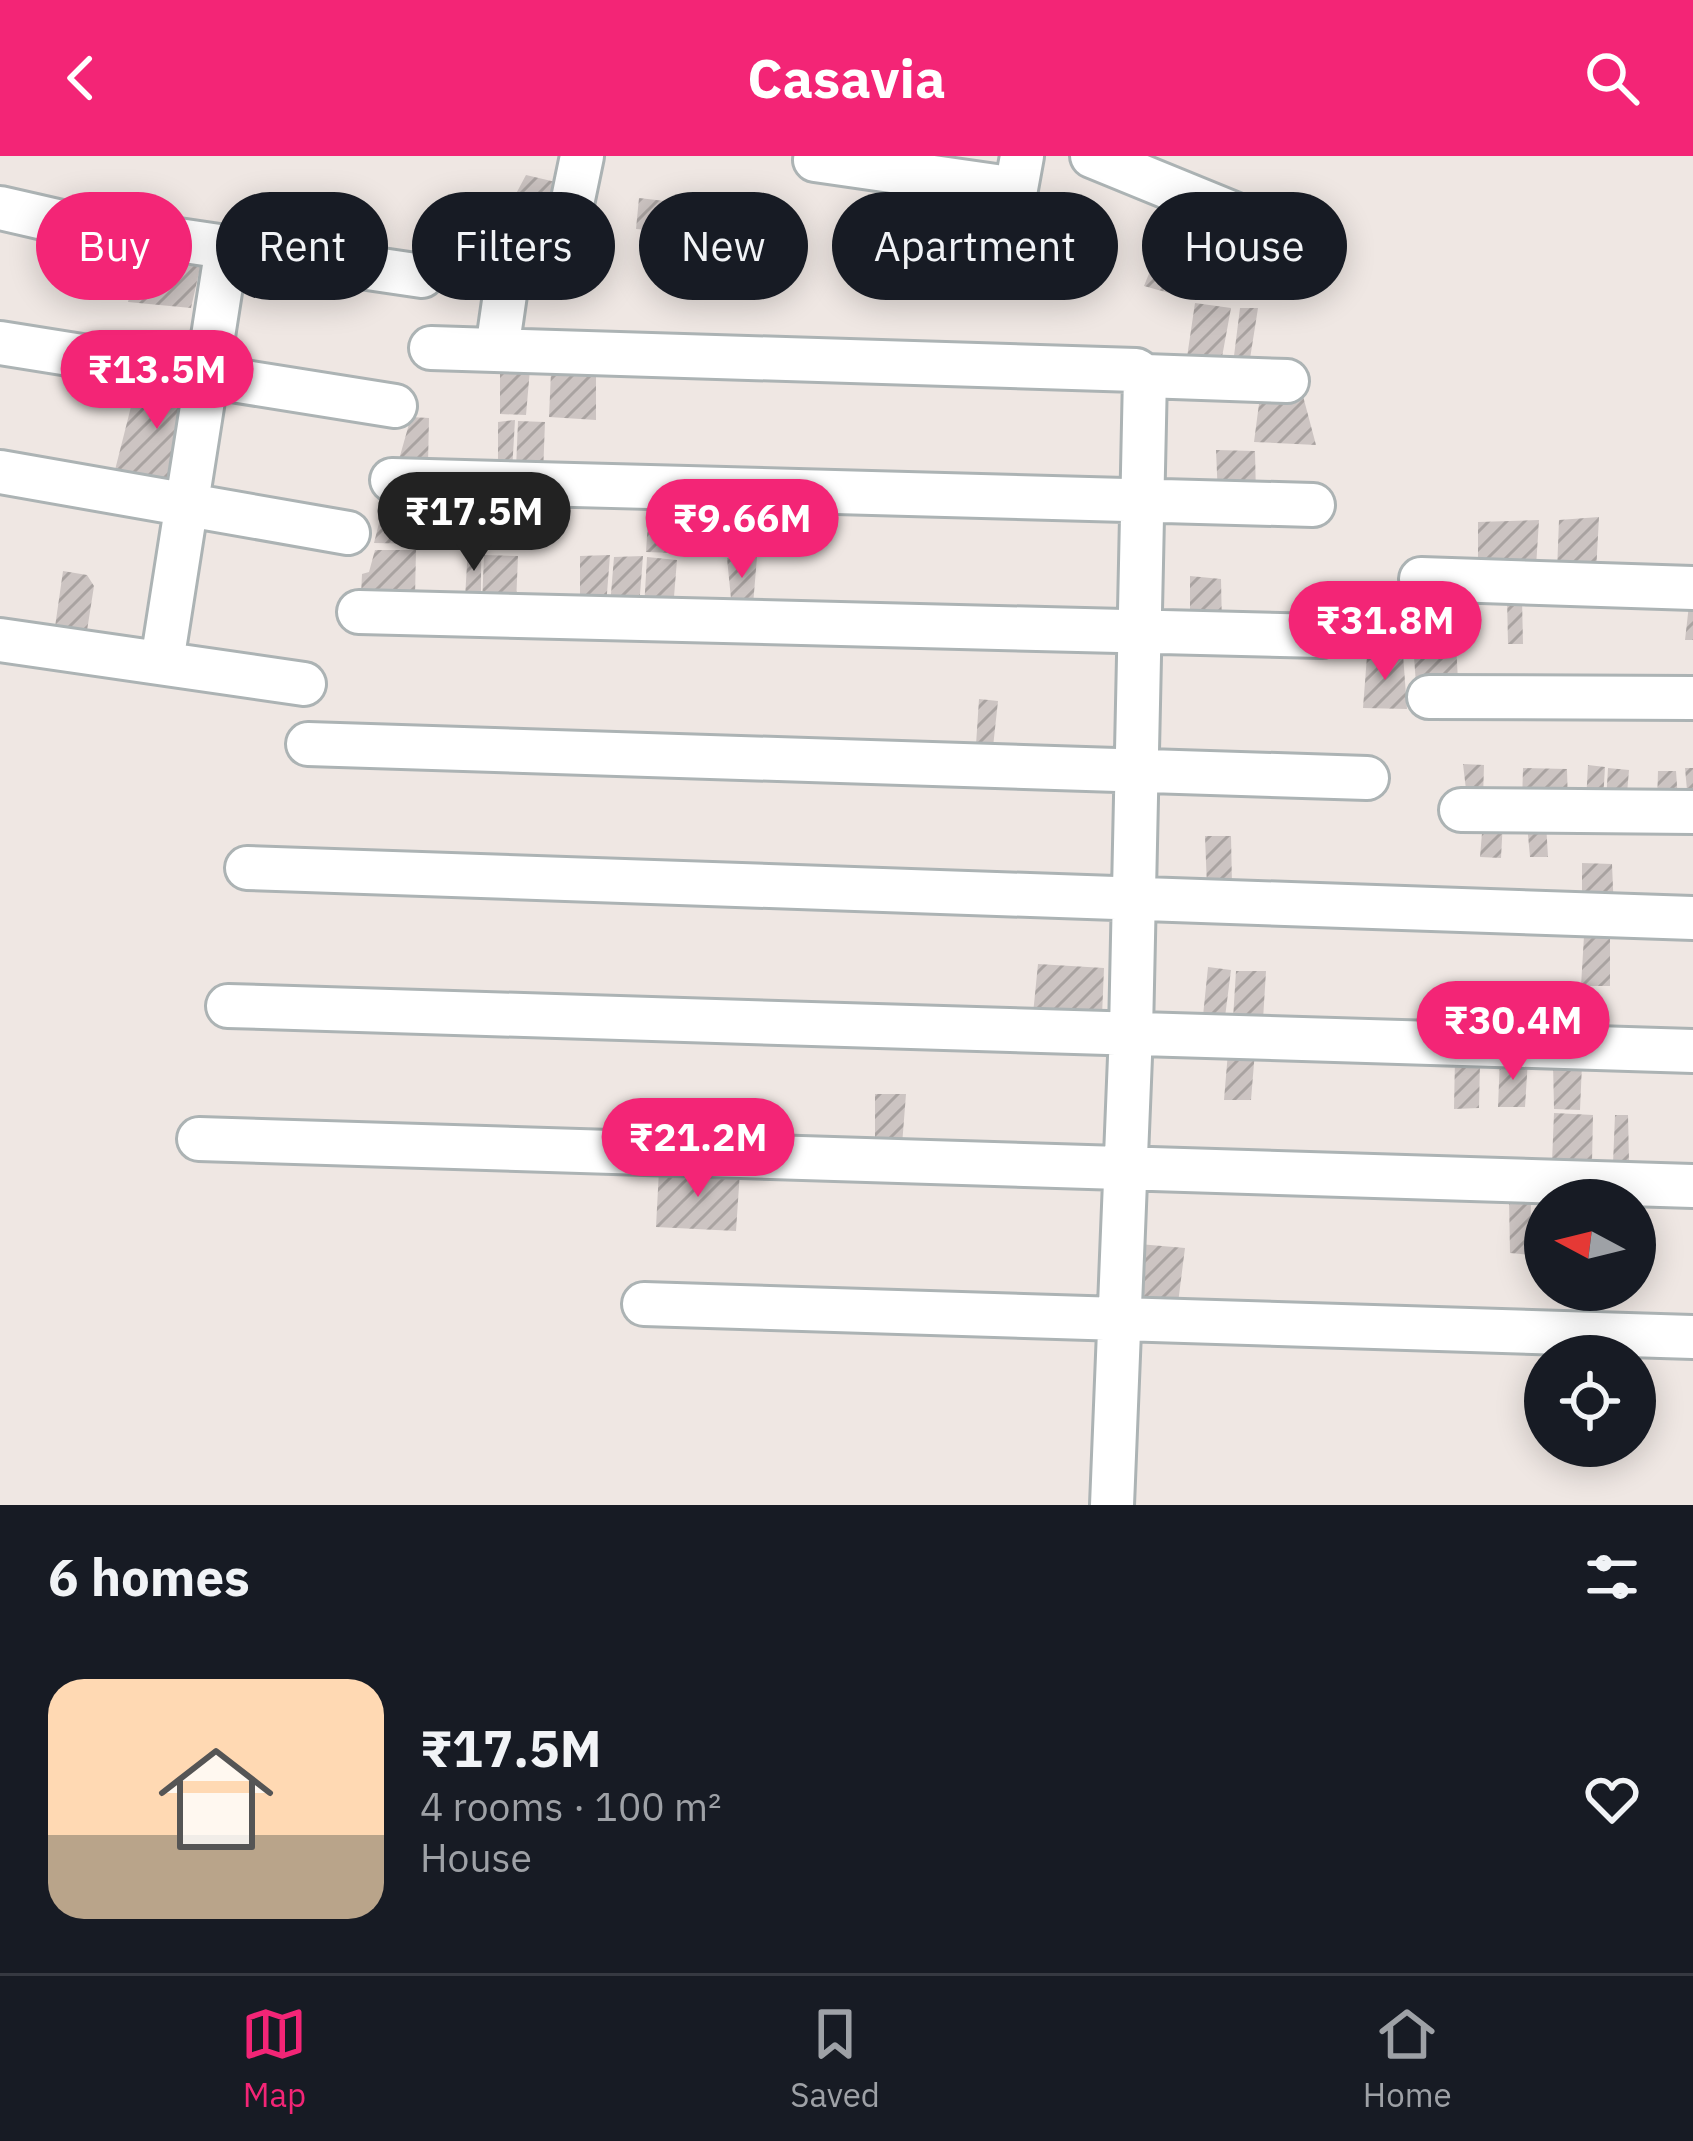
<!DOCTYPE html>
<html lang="en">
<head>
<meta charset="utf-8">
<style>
	body { margin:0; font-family:"IBM Plex Sans",sans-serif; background:#242831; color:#f1f3f6; height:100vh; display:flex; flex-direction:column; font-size:45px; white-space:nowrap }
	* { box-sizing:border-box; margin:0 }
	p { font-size:39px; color:#9ea1a6 }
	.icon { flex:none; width:66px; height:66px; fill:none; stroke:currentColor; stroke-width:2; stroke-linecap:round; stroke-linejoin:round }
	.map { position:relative; height:1349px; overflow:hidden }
	.panel { display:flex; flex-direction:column; background:#171b24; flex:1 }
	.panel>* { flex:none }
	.hud { position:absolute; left:36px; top:36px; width:1623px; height:108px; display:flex; gap:24px }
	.needle { width:78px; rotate:277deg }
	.buttons { position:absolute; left:1524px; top:1023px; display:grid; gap:24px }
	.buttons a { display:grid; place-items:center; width:132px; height:132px; border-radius:50%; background:#171b24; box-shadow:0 6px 30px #0003; font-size:60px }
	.price { position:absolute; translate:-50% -102px; padding:0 27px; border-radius:42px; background:#f32576; color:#fff; font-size:39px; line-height:78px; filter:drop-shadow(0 3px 6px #0008) }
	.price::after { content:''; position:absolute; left:50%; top:72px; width:36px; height:27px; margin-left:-18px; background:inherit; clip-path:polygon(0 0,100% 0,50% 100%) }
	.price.on { background:#222; color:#fff }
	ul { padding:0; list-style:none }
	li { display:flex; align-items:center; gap:36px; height:300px; padding:0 48px }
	li span { display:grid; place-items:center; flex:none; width:336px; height:240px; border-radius:36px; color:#555 }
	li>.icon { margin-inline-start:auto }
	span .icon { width:144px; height:144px; fill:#fffc; stroke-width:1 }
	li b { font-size:51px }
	h2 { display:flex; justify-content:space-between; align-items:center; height:144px; padding:0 48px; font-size:51px }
	.pill { padding:0 42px; border-radius:54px; background:#171b24; box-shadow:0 6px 30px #0003; font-size:42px; line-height:108px }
	.pill.on { background:#f32576; color:#fff }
	header { display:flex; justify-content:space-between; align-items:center; height:156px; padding:0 48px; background:#f32576; color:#fff; font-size:54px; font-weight:700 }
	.dock { display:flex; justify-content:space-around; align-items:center; height:168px; border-top:3px solid #363941; background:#171b24; font-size:33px; color:#9ea1a6 }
	.dock a { display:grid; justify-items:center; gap:6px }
	.dock .on { color:#f32576 }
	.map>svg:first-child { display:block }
</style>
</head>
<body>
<header><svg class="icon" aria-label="back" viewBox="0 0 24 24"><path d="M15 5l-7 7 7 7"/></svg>Casavia<svg class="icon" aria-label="search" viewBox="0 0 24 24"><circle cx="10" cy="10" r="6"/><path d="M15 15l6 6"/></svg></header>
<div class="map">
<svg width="1693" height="1349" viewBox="0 0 1693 1349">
	<defs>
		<pattern id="building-hatch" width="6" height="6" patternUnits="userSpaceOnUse" patternTransform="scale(3)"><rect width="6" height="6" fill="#ccc4c2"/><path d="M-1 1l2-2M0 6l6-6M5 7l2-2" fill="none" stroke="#a9a3a1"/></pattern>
	</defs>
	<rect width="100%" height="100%" fill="#efe7e3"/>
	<path fill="url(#building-hatch)" d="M526 19 564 28 556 62 510 49Z
		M639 42 682 47 678 76 636 73Z
		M1167 73 1190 82 1169 137 1144 130Z
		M139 102 202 103 191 152 128 146Z
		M1195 147 1231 152 1220 212 1186 208Z
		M1240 152H1258L1249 209 1233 208Z
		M500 207 530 213 526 259 500 258Z
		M551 216 596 218V264L549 261Z
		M138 223 195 227 180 330 114 318Z
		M1260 240H1303L1316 289 1254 286Z
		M411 261 429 262 428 308 398 307Z
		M515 264 512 315H498V266Z
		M518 265 545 266 543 318 516 313Z
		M1216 294 1255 295 1256 341H1218Z
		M386 339 424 340 421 388 374 387Z
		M428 341H445L441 390H426Z
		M649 348H679L676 397 646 396Z
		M1599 361 1596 417 1557 415 1559 364Z
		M1539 364 1536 411 1478 408V366Z
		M468 392 481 393V443L465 442Z
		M375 394H416L415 441 361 439 362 418 369 416Z
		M484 399 518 400 516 448H482Z
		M610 399 606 450 580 447V400Z
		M643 400 639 451 610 450 614 401Z
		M647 401 677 404 673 453H644Z
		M757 401 753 449 732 453 727 402Z
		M63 415 87 419 94 430 86 481 54 478Z
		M1190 420 1221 423 1222 471H1190Z
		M1690 440H1693V484H1685Z
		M1507 441 1522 443 1523 488H1508Z
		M1413 487 1456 488 1458 525 1416 528Z
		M1403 498 1407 553 1363 552 1367 500Z
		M979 543 998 545 993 591 976 589Z
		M1463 608 1484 609 1483 643 1467 642Z
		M1588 609 1605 611 1603 645 1586 646Z
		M1523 612 1567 613 1568 649 1522 647Z
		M1608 612 1629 614 1626 649 1606 646Z
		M1685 612H1693V645H1688Z
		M1658 615H1676L1678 644 1657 647Z
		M1503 664 1501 702 1480 701 1483 665Z
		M1546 667 1548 701H1530L1527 668Z
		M1205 680H1231L1232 729 1207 731Z
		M1582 707 1612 708 1614 756H1582Z
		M1584 780 1610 781V830H1581Z
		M1038 808 1104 812 1102 860 1033 858Z
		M1208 811 1231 814 1225 861 1203 860Z
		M1236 815H1266L1263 864 1233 863Z
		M1255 895 1251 944H1224L1228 896Z
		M1455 901 1480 906 1479 952 1454 953Z
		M1500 902 1528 903 1525 951H1498Z
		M1553 907 1582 908 1580 954 1554 953Z
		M875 938H906L902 989 875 988Z
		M1554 957 1593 959 1592 1006H1552Z
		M1615 959H1628L1629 1006 1613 1008Z
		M659 1014 740 1015 736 1075 656 1071Z
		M1531 1042 1530 1099 1510 1097 1509 1043Z
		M1139 1088 1185 1092 1177 1155 1137 1152Z"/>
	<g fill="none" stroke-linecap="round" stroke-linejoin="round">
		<g stroke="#acb3b4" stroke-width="48">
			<path id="minor" d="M1092 0 1246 63
				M815 4 1016 33
				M0 52 70 68 422 120
				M566 77 582 0
				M1001 115 1022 0
				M0 187 395 250
				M431 192 1136 214 1145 220 1131 876 1112 1349
				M497 194 515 69
				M1145 220 1287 225
				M0 316 348 377
				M392 324 1313 349
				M1421 423 1693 432
				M359 456 1322 480
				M0 484 304 528
				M162 506 227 91
				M1429 541 1693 542
				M308 588 1367 622
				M1461 654 1693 656
				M247 712 1693 762
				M228 850 1693 895
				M199 983 1693 1030
				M644 1148 1693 1181"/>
		</g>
		<use href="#minor" stroke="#fff" stroke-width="42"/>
	</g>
</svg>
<div class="buttons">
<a><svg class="needle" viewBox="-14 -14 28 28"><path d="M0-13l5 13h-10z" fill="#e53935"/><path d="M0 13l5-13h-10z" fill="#9ea1a6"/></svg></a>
<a><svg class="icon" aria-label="locate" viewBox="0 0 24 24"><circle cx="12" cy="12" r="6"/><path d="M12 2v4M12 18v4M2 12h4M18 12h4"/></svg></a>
</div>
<b class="price" style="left:157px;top:276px">₹13.5M</b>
<b class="price on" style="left:474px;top:418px">₹17.5M</b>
<b class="price" style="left:742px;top:425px">₹9.66M</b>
<b class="price" style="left:1385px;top:527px">₹31.8M</b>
<b class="price" style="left:1513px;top:927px">₹30.4M</b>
<b class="price" style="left:698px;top:1044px">₹21.2M</b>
<div class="hud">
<a class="pill on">Buy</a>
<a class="pill">Rent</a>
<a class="pill">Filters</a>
<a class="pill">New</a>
<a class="pill">Apartment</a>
<a class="pill">House</a>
</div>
</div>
<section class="panel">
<h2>6 homes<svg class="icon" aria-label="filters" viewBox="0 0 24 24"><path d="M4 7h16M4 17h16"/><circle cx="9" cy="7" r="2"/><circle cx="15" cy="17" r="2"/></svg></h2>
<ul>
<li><span style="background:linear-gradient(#ffd9b3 65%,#b9a48a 0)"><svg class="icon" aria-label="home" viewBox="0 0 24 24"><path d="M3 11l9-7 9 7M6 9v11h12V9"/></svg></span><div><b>₹17.5M</b><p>4 rooms · 100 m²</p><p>House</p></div><svg class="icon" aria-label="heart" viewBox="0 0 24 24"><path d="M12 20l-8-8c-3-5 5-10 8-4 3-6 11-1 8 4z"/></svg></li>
</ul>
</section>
<nav class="dock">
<a class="on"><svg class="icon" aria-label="map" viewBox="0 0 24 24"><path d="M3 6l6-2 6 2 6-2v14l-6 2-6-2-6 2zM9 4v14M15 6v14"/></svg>Map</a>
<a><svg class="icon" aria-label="saved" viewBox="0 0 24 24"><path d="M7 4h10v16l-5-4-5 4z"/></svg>Saved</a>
<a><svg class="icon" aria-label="home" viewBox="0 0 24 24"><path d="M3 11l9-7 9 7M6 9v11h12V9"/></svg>Home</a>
</nav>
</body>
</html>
